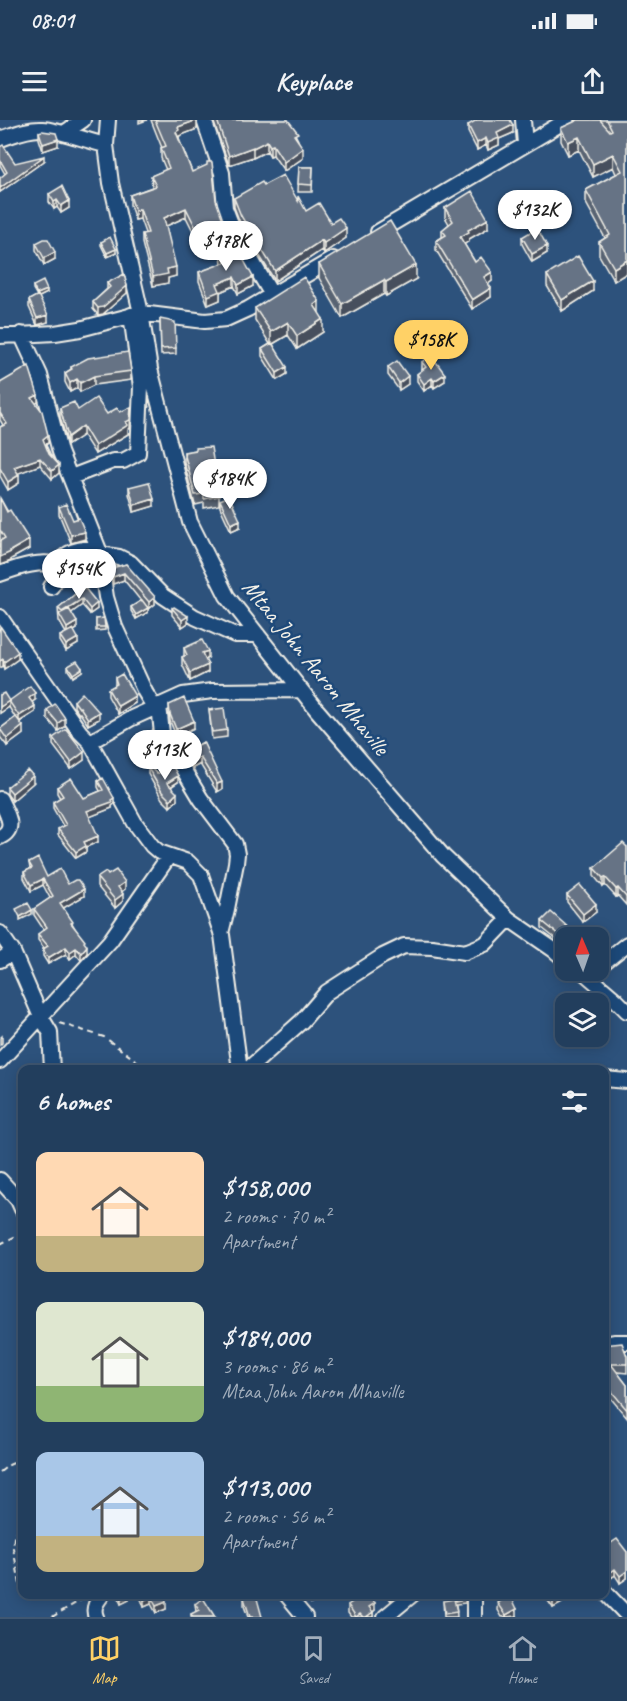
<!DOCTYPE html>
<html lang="en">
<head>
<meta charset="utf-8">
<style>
	body { margin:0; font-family:Caveat,sans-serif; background:#2a4563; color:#f1f3f6; height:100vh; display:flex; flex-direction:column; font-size:22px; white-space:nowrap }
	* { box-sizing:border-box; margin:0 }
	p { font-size:20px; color:#a2aebc }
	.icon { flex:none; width:33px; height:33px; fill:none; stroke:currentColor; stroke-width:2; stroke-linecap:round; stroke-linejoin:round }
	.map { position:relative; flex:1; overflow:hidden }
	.details { position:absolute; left:18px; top:945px; width:591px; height:534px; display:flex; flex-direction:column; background:#223e5d; border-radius:12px; box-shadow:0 3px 15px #0003,0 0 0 2px #3f5772 }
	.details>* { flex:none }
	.needle { width:39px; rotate:358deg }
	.tools { position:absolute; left:555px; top:807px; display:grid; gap:12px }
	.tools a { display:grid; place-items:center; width:54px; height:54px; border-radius:12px; background:#223e5d; box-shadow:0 3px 15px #0003,0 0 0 2px #3f5772; font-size:30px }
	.price { position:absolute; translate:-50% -51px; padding:0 14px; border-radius:21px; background:#fff; color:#222; font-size:20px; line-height:39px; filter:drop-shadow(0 2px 3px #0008) }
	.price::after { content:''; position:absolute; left:50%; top:36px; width:18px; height:14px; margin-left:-9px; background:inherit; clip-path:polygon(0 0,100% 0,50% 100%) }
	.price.selected { background:#ffd166; color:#111 }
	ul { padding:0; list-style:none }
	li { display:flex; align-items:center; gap:18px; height:150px; padding:0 18px }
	li span { display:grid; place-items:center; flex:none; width:168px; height:120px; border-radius:12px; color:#555 }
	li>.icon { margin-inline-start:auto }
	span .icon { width:72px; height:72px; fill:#fffc; stroke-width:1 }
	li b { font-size:26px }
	h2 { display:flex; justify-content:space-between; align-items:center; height:72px; padding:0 18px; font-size:26px }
	.status { display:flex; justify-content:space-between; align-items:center; height:42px; padding:0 30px; background:#223e5d; direction:ltr }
	.status svg { height:16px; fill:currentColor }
	header { display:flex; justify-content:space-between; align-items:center; height:78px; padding:0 18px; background:#223e5d; font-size:27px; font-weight:700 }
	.tab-bar { display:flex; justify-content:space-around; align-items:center; height:84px; border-top:2px solid #3f5772; background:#223e5d; font-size:16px; color:#a2aebc }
	.tab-bar a { display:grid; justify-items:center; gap:3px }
	.tab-bar .selected { color:#ffd166 }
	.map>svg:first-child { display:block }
</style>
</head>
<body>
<div class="status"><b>08:01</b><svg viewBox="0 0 49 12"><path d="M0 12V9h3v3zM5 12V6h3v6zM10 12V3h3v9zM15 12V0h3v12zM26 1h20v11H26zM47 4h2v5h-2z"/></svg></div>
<header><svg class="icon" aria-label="menu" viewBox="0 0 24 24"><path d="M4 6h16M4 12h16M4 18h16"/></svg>Keyplace<svg class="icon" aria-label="share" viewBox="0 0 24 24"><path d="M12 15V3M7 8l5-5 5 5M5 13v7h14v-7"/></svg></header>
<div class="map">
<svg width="627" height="1497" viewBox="0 0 627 1497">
	<rect width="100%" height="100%" fill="#2d527c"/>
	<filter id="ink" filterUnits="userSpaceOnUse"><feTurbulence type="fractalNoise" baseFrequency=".0167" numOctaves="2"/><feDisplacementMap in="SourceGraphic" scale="12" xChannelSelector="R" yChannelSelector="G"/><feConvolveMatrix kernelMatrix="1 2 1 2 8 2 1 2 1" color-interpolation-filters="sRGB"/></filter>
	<g filter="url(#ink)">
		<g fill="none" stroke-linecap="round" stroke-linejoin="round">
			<g stroke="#f4f1e8" stroke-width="18">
				<path id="minor" d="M108 0 106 25 111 63 141 193 150 249 190 402 227 476 316 589 443 736 509 799 554 830 566 840
					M204 0 222 53 225 88 233 109 272 175
					M523 0 525 24
					M64 13 83 0
					M0 19C13 15 28 8 42 9 60 10 87 21 106 25
					M378 112 567 0
					M21 214 40 255 60 332 99 430 106 477 115 507 145 572 154 587
					M0 216 55 213 80 209 141 193 205 201 226 199 248 189 333 139
					M71 357 113 341H123L138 333 141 267 131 195
					M100 437 106 435 119 437 131 443 163 476 195 497 235 515H258
					M0 454C20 447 38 440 60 445
					M51 467C54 463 57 459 58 454 60 449 59 444 62 440 68 429 88 427 99 430
					M0 497 40 555 80 612 90 622 135 703 152 726 159 732 188 742 201 755 222 815 240 950
					M159 585 162 614 201 679 235 724 237 734 236 743 227 789 221 813
					M90 622 132 598 183 575 212 571 301 570
					M0 679C6 693 18 708 0 717
					M0 813 13 832 41 897 50 912 52 950
					M0 840 13 832
					M598 847 627 824
					M581 850 616 880 627 891
					M0 941 110 821 169 736
					M247 950 302 901 327 872 383 836 404 826 432 827 465 832 485 824 509 799
					M604 959 627 961
					M0 1060 18 1080 22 1089
					M604 1224 614 1222H627
					M604 1471 627 1495
					M286 1474 305 1497
					M96 1497C92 1488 97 1481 103 1474
					M385 1497 413 1474
					M474 1497V1474"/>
			</g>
			<path stroke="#f4f1e8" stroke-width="2" stroke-dasharray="6 4.5" stroke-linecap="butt" d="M59 903 104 917 149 950
				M0 1124 22 1113
				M0 1352 9 1345 22 1339
				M20 1464 13 1428 14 1417 22 1402
				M52 1497 86 1477"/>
			<use href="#minor" stroke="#1f4a7a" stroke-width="14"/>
		</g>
		<path fill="#586372" stroke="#f4f1e8" stroke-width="1.5" d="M151 0H197V9L179 16V19L192 52 216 80 223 109 198 121 186 97 166 106 176 156 168 158V163L153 166 142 123V114L145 113 140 99 135 100 130 85V75L152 67 151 56 166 50 161 38V28H162Z
			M213 0H288L298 20 303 38 284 51 273 35 270 36 267 31 253 38V37L229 45Z
			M574 0H627V153L614 161 599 135V122L605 118 586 83V70L616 54 613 47 593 57 579 30 568 35 561 21V8L574 2Z
			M468 5 513 13 499 19V25L488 30 486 25 477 30 468 12Z
			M39 12 58 26 43 31 39 19Z
			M0 27 15 43 44 41 0 72V58L5 54 0 45Z
			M299 47H313L312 72H298Z
			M264 65 298 81 306 91 331 103 346 118 324 133 322 130 275 161 241 105 234 87V78Z
			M49 74 69 88 61 93 57 87 54 89 49 82Z
			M445 88 488 108 469 119V121L464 124 475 142 492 161 488 164 491 177 472 189 436 130V121L442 117V110L449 104 445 97Z
			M522 117 547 133 532 142 522 124Z
			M101 122 116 133 107 137 101 125Z
			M36 123 55 139 44 145 36 130Z
			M221 134 253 166 238 174 234 166 220 172V180L208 185 199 161V152L222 144Z
			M319 144 416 159 386 176 384 174 342 198 319 158Z
			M547 155 593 171 562 191 547 166Z
			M107 163 127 173 103 194 98 195 93 189V182L107 169Z
			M33 166 47 173 39 177 48 202 37 205 29 187V180L37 176 33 169Z
			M255 188 319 194 323 212 297 229 288 215 273 224 287 254 277 260 262 236V229L270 224 255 200Z
			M160 199 176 228V234L161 235Z
			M422 242 445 261 434 268 432 265 424 271 417 261V254L422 250Z
			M71 247 131 251V260L94 265 80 272 77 268 70 272 65 262V253L71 249Z
			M388 247 408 264 399 270 388 255Z
			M0 263 38 282 36 283 48 323 46 325 59 353 52 359 40 345 18 353 19 363 8 370 0 356V307L3 305 0 300Z
			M60 288 107 294 130 308 128 310V314L95 334 83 315 68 325 60 297Z
			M196 330 219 376V385L204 388V383L195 385 184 342V332Z
			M129 367 154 386 134 392 129 374Z
			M0 378 29 429 11 439V441L0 445V421L1 420 0 418Z
			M220 380 240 407 231 411 220 387Z
			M59 387 73 400 85 419 71 423 59 394Z
			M74 437 87 444 79 449 74 441Z
			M126 444 155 484 149 489 147 487 148 492 136 499 131 491V487L141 481 124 460 113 464 112 448Z
			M84 467 97 489 90 494 82 485 71 493 77 509 74 511 78 524 66 531 60 521V516L66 513 59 501 58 488Z
			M172 488 188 503 182 507 172 495Z
			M96 499 105 507V510L96 511Z
			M0 506 18 539 4 549 3 546Z
			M184 528 208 538 205 539 208 552 190 561 182 544V537L184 536Z
			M68 546 82 551 73 557 68 550Z
			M115 558 135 583 118 594 108 576V569L115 566Z
			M0 575 9 581 35 580 32 582 35 592 20 602 23 614 7 626 0 617V609L15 597 9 587 0 593Z
			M74 581 99 599 88 605 80 593 79 594 74 587Z
			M169 585 194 608 176 616 170 601Z
			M47 590 65 606 58 611 47 598Z
			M209 590 227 610V617L212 619Z
			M53 618 84 640 71 649 53 625Z
			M137 622 159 626 147 639 137 626Z
			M203 622 222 669 217 672 200 644 193 648 187 639V632Z
			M148 648 157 654 178 662 171 667 177 680 170 687 162 679 148 654Z
			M98 661 114 684 112 686V688L89 697 98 722 86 727V732L76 738 58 715V709L63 706 53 688V682L60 678 57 673V667L84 678 100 671 98 667Z
			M33 663 12 681 7 674V667Z
			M627 727 626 785 618 776 616 777 605 765 603 767 594 756V748Z
			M29 743 47 757 68 764 84 776 63 788 85 825 87 833 81 840 76 834 70 839 66 834 48 844 43 836V829L44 828 38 820V814L44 810 34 795V789L50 778 43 765 31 771 24 758V752L30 749Z
			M108 755 125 769 121 772 123 781 115 788 97 766V758Z
			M567 775 596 792 583 802 567 782Z
			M542 801 566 818V827L542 808Z
			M604 1225 627 1236V1253L617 1252 627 1265V1298L604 1270Z
			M604 1428 627 1432V1459V1458L620 1463 615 1455 611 1458 604 1450Z
			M116 1474H128L129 1480 121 1484Z
			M139 1474H162L166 1489 156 1493 151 1484 144 1487Z
			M306 1474H332V1478L323 1483 320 1477 311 1483Z
			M349 1474H368L375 1490 373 1492V1497H351L348 1493V1485L352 1483 349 1479Z
			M387 1474H399L391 1481Z
			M452 1474H466L465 1483 456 1484 457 1497H444L443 1481 454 1479Z
			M543 1474H562V1483L553 1488Z
			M499 1477 517 1496 502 1497 498 1490Z
			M244 1478 262 1497H248L244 1486Z
			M195 1484 215 1497H191V1494L196 1492Z"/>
		<path fill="#47505d" stroke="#f4f1e8" stroke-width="1.5" d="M139 0H147L139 3Z
			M197 0V9L179 16V20L176 12 178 7Z
			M513 5V13L499 19V25L488 30V23L497 13Z
			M579 17V30L568 35V22Z
			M486 18V25L477 30V23Z
			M58 19V26L43 31V24Z
			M267 21V31L253 38V28Z
			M273 25V35L270 36V26Z
			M253 27V37L229 45V36Z
			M303 28V38L284 51V42Z
			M613 34V47L593 57V44Z
			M44 36V41L0 72V68Z
			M57 80V87L54 89V82Z
			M69 81V88L61 93V86Z
			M186 88V97L164 107V98Z
			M140 89V99L135 100V91Z
			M488 99V108L469 119V121L460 127V117L468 110Z
			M223 100V109L198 121V112Z
			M346 108V118L324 133V123Z
			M322 120V130L275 161V151Z
			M547 126V133L532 142V134Z
			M116 129V133L107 137V133Z
			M55 132V139L44 145V138Z
			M627 140V153L614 161V148Z
			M416 145V159L386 176V162Z
			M176 147V156L168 158V163L153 166V157L167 149Z
			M492 152V161L484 167V157Z
			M234 157V166L220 172V180L208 185V176L217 164Z
			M253 157V166L238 174V165Z
			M384 160V174L342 198V184Z
			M593 161V171L562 191V180Z
			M127 166V173L103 194 98 195V188Z
			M491 168V177L472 189V180Z
			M47 170V173L37 178V174Z
			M319 181V194L314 185Z
			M48 195V202L37 205V198Z
			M323 199V212L297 229V216Z
			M288 202V215L271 225V212Z
			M287 247V254L277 260V253Z
			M445 254V261L434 268V261Z
			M94 256V265L80 272V263Z
			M408 256V264L399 270V263Z
			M432 258V265L424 271V264Z
			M77 259V268L70 272V263Z
			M38 275V282L32 286V278Z
			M131 287 130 308 128 310V314L95 334V326L126 302Z
			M83 306V315L68 325V317Z
			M48 315V323L43 326V319Z
			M40 338V345L14 355V347Z
			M59 345V353L52 359V351Z
			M19 355V363L8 370V362Z
			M154 379V386L134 392V385Z
			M240 400V407L231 411V404Z
			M85 412V419L71 423V415Z
			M29 420V429L11 439V441L0 445V437Z
			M87 441V444L79 449V446Z
			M124 453V460L113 464V457Z
			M155 477V484L149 489V482Z
			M82 479V485L63 499V493Z
			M97 483V489L90 494V489Z
			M148 488V492L136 499V495Z
			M188 496V503L182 507V500Z
			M77 502V509L67 515V508Z
			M78 518V524L66 531V525Z
			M208 531V538L202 541V533Z
			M18 532V539L4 549V542Z
			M3 539V546L0 548V541Z
			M208 545V552L190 561V553Z
			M82 548V551L73 557V554Z
			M35 573V580L29 584V578Z
			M135 576V583L118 594V586Z
			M9 581V587L0 593V587Z
			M35 586V592L19 602V596Z
			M99 592V599L88 605V599Z
			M65 598V606L58 611V603Z
			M194 601V608L176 616V609Z
			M23 606V614L7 626V619Z
			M159 622V626L147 639V636Z
			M84 632V640L71 649V642Z
			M200 637V644L193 648V641Z
			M33 656V663L12 681V673Z
			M178 656V662L167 669V663Z
			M222 662V669L217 672V664Z
			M177 673V680L170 687V680Z
			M114 678V684L112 686V688L87 698V691Z
			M98 716V722L86 727V732L76 738V732L84 722Z
			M605 757V765L603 767V758Z
			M43 759V765L31 771V765Z
			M125 762V769L118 775V767Z
			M618 768V776L616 777V769Z
			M84 769V776L60 790V783Z
			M123 774V781L115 788V780Z
			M596 784V792L583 802V794Z
			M32 790V794L20 800V797Z
			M87 826V833L81 840V833Z
			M66 827V834L48 844V838Z
			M76 828V834L70 839V832Z
			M2 916V923L0 925V918Z
			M615 1449V1455L611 1458V1452Z
			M627 1451V1458L620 1463V1456Z
			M313 1474H320V1477L311 1483V1476Z
			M326 1474H332V1478L323 1483V1476Z
			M391 1474H399L391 1481Z
			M562 1475V1483L553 1488V1481Z
			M129 1476V1480L121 1484V1480Z
			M151 1477V1484L144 1487V1480Z
			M166 1482V1489L156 1493V1486Z
			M375 1483V1490L369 1494V1487Z
			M517 1489V1496L506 1497V1495Z
			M373 1492V1497H366Z"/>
		<path fill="#667385" stroke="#f4f1e8" stroke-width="1.5" d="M155 0H197L178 7 179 10 176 12 192 52 207 45V42H212L216 80 223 100 198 112 186 88 164 98 176 147 167 149 168 154 153 157 142 114 148 113 140 89 135 91 130 75 156 66 151 56 169 48 161 28 166 26Z
			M217 0H288L298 13 294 15 303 28 284 42 273 25 270 26 267 21 253 28V27L229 36Z
			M477 0H510L513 5 497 13 499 18 488 23 486 18 477 23 468 5Z
			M578 0H600L610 11 612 10 607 0H627V140L614 148 599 122 610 115 586 70 622 51 613 34 593 44 579 17 568 22 561 8Z
			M42 11 56 13 58 19 43 24 39 12Z
			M3 25 15 43 44 36 0 68V58L7 52 0 40V27Z
			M299 47H313L312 65 298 64Z
			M283 55 298 81V76L306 91 319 83 331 103 339 98 346 108 324 123 322 120 275 151 241 96 234 78 262 62 264 65Z
			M62 66 69 81 61 86 57 80 54 82 49 74Z
			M472 71 488 99 468 110 469 112 460 117 475 142 481 137 492 152 484 157 491 168 472 180 436 121 446 115 442 110 453 101 445 88Z
			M390 101 416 145 386 162 384 160 342 184 319 144Z
			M537 108 547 126 532 134 522 117Z
			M110 117 116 129 107 133 101 122Z
			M44 119H48L55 132 44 138 36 123Z
			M236 126 253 157 238 165 234 157 217 164 220 171 208 176 199 152 226 142 221 134Z
			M578 136 593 161 562 180 547 155Z
			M124 154 127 166 103 187 98 188 93 182 110 167 107 163Z
			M304 157 319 181 314 185 323 199 297 216 288 202 271 212 255 188Z
			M43 161 47 170 37 174 33 166Z
			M38 175 48 195 37 198 29 180Z
			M160 199 175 202 176 228 161 229Z
			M272 223 287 247 277 253 262 229Z
			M128 232 131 251 94 256 80 263 77 259 70 263 65 253 72 249 71 247 88 238Z
			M431 235 445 254 434 261 432 258 424 264 417 254 426 247 422 242Z
			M397 241 408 256 399 263 388 247Z
			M29 246 38 275 32 278 42 291 48 315 43 319 49 334 59 345 52 351 40 338 14 347 19 355 8 362 0 348V307L7 304 0 293V263Z
			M96 278 107 294 117 288 120 292 131 287 130 300 126 302 128 305 95 326 83 306 68 317 60 288 74 282 78 290Z
			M211 327 219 376 204 379V374L195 375 184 332 196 330V328Z
			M149 362 154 379 134 385 129 367Z
			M229 376 240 400 231 404 220 380Z
			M0 378 7 392 10 390 29 420 10 431 11 432 0 437V421L5 418 0 410Z
			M66 384 73 400 79 398 85 412 71 415 59 387Z
			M83 434 87 441 79 446 74 437Z
			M126 444 155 477 149 482 124 453 113 457 112 448Z
			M84 467 97 483 90 489 82 479 62 492 58 488Z
			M142 480 148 488 136 495 131 487Z
			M174 487 188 496 182 500 172 488Z
			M69 489 77 502 67 508 59 494Z
			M104 498 105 507H96V499Z
			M0 506 18 532 4 542 3 539 0 541Z
			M73 509 78 518 66 525 60 516Z
			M202 520 208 531 202 533 208 545 190 553 182 537 187 535 184 528Z
			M77 541 82 548 73 554 68 546Z
			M122 554 135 576 118 586 108 569 117 564 115 558Z
			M30 566 35 573 29 578 35 586 19 596 9 581 0 587V575L4 573 9 581Z
			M82 573 99 592 88 599 80 587 79 588 74 581Z
			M184 578 194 601 176 609 170 594 169 585Z
			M55 584 65 598 58 603 47 590Z
			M224 588 227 610 212 612 209 590Z
			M16 597 23 606 7 619 0 609Z
			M66 609 84 632 71 642 53 618Z
			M153 610 159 622 147 636 137 622Z
			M203 622 222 662 217 664 200 637 193 641 187 632Z
			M172 645 178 656 167 663 177 673 170 680 162 672 148 648 150 647 157 654Z
			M28 650 33 656 12 673 7 667Z
			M71 658 84 678 103 670 98 661 103 658 114 678 111 680 112 682 87 691 98 716 84 722 86 726 76 732 58 709 66 705 53 682 63 676 57 667Z
			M623 723 627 727V776L626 777 618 768 616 769 605 757 603 758 594 748Z
			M38 738 47 757 60 749 68 764 75 760H78L84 769 60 783 73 802 71 803 85 821 84 822 87 826 81 833 76 828 70 832 66 827 48 838 43 829 48 826 38 814 47 807 34 789 53 776 43 759 31 765 24 752 32 748 29 743Z
			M116 750 125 762 118 767 123 774 115 780 97 758 106 752 108 755Z
			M580 765 596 784 583 794 567 775Z
			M28 783 32 790 20 797 16 789Z
			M551 792 580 818H566V821L542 801Z
			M622 1223 627 1236V1244H611L627 1265V1290L604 1262V1259L607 1257 604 1250V1225Z
			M617 1419 627 1432V1452V1451L620 1456 615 1449 611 1452 604 1443V1428Z
			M118 1474H128L129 1476 121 1480Z
			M142 1474H162L166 1482 156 1486 151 1477 144 1480Z
			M351 1474H368L375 1483 369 1487 373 1492 366 1497H363L360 1494 356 1497 348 1485 355 1480Z
			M453 1474H465V1479L456 1481Z
			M504 1474H510L517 1489 506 1495 498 1483 501 1481 499 1477Z
			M549 1474H562V1475L553 1481Z
			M256 1475 262 1497H250L244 1478Z
			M203 1478 215 1497H193L191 1494 199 1490 195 1484Z
			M454 1479 457 1492 445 1494 443 1481Z"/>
	</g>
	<g text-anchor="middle" stroke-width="5" stroke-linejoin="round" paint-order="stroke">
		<g font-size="24" fill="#f4f1e8" stroke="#1f4a7a">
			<text transform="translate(316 547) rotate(51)" y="8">Mtaa John Aaron Mhaville</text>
		</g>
	</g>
</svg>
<div class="tools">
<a><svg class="needle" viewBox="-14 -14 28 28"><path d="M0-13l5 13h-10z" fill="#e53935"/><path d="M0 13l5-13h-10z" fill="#a2aebc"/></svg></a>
<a><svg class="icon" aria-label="layers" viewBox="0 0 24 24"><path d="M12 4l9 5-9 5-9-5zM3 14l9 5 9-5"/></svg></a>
</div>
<b class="price" style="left:535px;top:121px">$132K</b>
<b class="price" style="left:226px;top:152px">$178K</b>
<b class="price selected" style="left:431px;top:251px">$158K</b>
<b class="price" style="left:230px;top:390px">$184K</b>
<b class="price" style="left:79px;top:480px">$154K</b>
<b class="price" style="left:165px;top:661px">$113K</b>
<section class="details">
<h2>6 homes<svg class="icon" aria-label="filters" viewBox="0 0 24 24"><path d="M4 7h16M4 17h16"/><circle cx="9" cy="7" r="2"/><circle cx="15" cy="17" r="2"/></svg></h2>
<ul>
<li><span style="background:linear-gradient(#ffd9b3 70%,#c2b280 0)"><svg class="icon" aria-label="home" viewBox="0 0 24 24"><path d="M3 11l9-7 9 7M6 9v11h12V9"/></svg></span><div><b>$158,000</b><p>2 rooms · 70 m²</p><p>Apartment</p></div></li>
<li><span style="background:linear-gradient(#dfe7d0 70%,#8fb573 0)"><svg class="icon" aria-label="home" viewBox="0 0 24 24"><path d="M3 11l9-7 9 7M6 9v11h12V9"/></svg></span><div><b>$184,000</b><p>3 rooms · 86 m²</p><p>Mtaa John Aaron Mhaville</p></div></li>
<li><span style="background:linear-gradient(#a9c7e8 70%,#c2b280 0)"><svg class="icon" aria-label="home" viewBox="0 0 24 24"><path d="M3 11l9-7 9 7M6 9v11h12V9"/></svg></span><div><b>$113,000</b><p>2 rooms · 56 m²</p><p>Apartment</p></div></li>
</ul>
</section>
</div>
<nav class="tab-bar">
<a class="selected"><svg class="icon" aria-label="map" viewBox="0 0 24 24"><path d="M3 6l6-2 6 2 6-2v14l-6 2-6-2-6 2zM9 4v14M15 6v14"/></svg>Map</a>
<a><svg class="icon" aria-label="saved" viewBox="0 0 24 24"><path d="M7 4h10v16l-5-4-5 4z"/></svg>Saved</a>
<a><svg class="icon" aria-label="home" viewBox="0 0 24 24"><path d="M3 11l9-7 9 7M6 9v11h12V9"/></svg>Home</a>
</nav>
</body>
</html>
